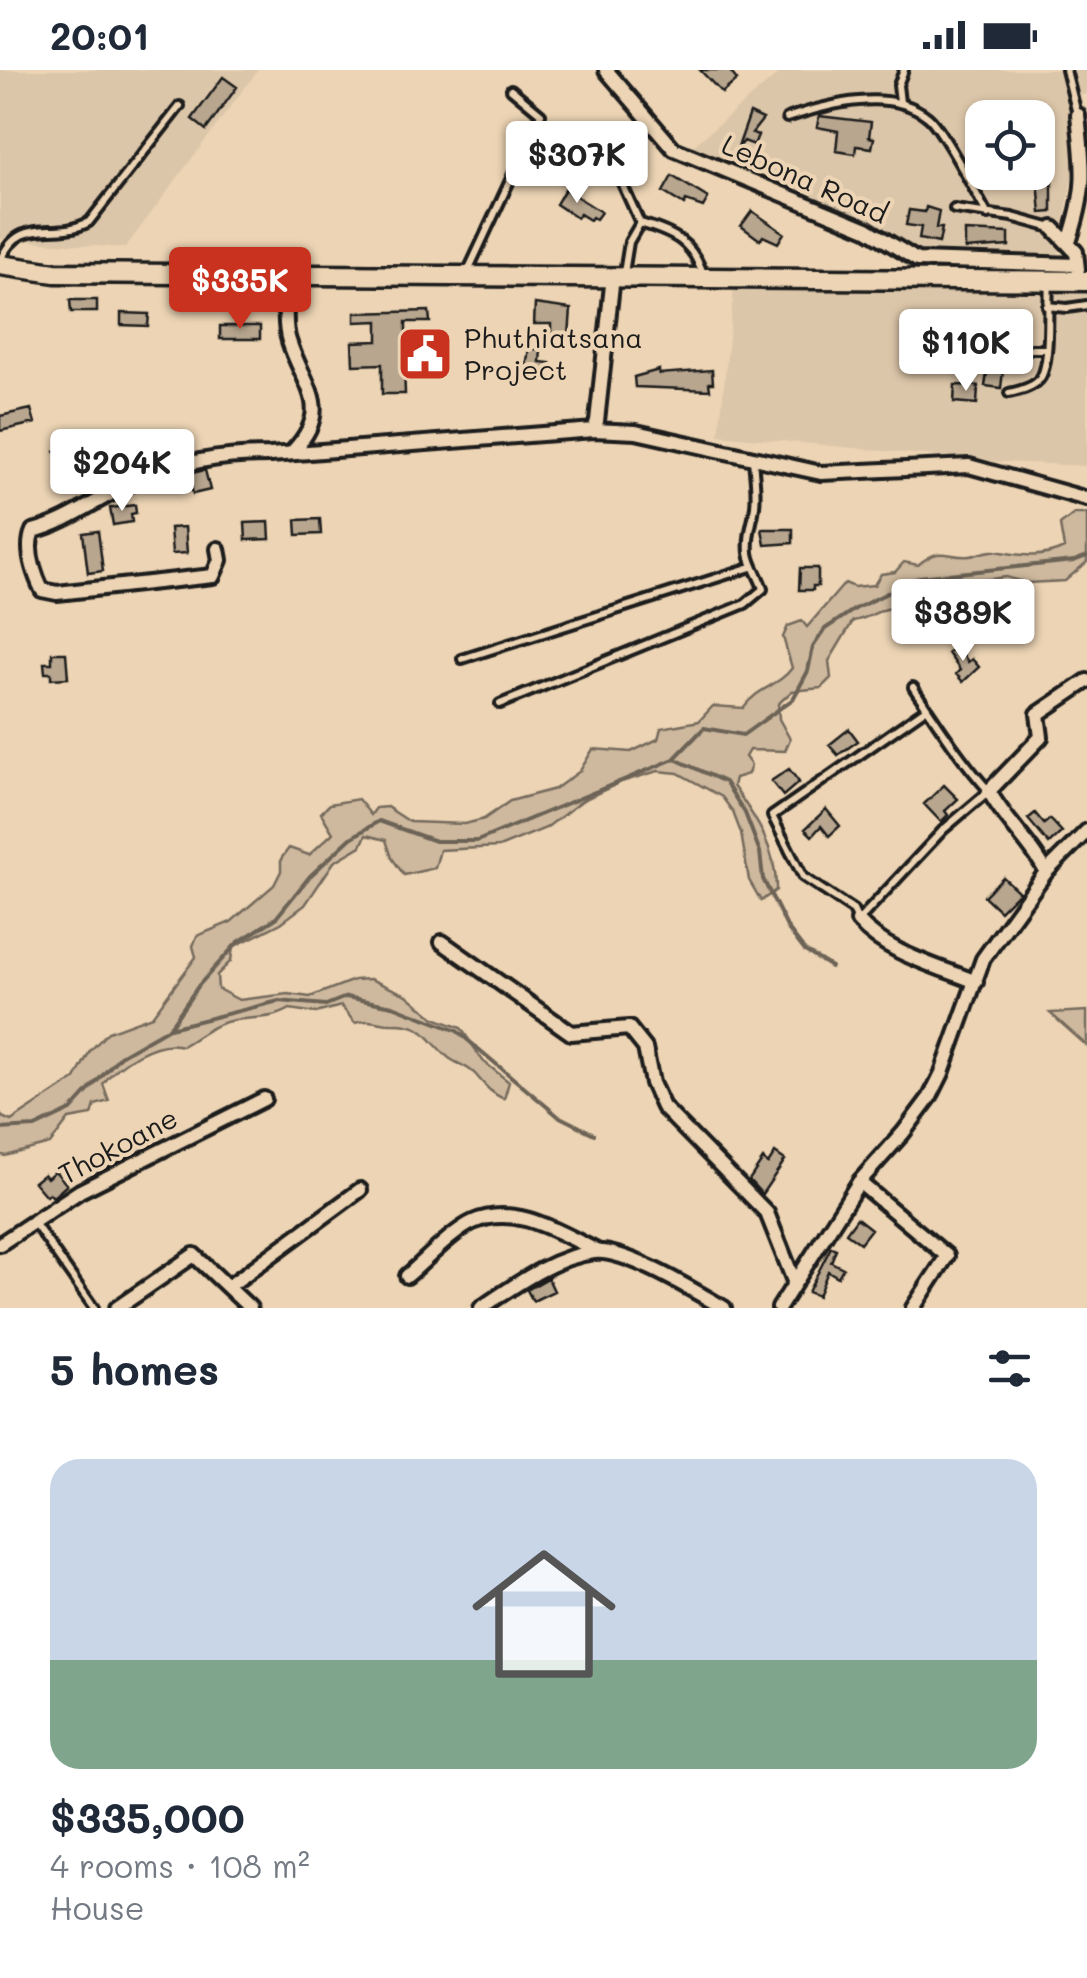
<!DOCTYPE html>
<html lang="en">
<head>
<meta charset="utf-8">
<style>
	body { margin:0; font-family:Mali,sans-serif; background:#f2f2f3; color:#1f2937; height:100vh; display:flex; flex-direction:column; font-size:38px; white-space:nowrap }
	* { box-sizing:border-box; margin:0 }
	p { font-size:32px; color:#747a83 }
	.icon { flex:none; width:55px; height:55px; fill:none; stroke:currentColor; stroke-width:2; stroke-linecap:round; stroke-linejoin:round }
	.map { position:relative; height:1238px; overflow:hidden }
	.side { display:flex; flex-direction:column; background:#fff; flex:1 }
	.side>* { flex:none }
	.controls { position:absolute; left:965px; top:30px; display:grid; gap:20px }
	.controls a { display:grid; place-items:center; width:90px; height:90px; border-radius:20px; background:#fff; box-shadow:0 2px 8px #0004; font-size:50px }
	.price { position:absolute; translate:-50% -85px; padding:0 22px; border-radius:10px; background:#fff; color:#222; font-size:32px; line-height:65px; filter:drop-shadow(0 2px 5px #0008) }
	.price::after { content:''; position:absolute; left:50%; top:60px; width:30px; height:22px; margin-left:-15px; background:inherit; clip-path:polygon(0 0,100% 0,50% 100%) }
	.price.active { background:#c8321e; color:#fff }
	ul { padding:0; list-style:none }
	li { display:grid; align-content:center; gap:20px; height:530px; padding:0 50px }
	li+li { border-top:2px solid #e0e1e3 }
	li span { display:grid; place-items:center; height:310px; border-radius:30px; color:#555 }
	li>.icon { margin-inline-start:auto }
	span .icon { width:180px; height:180px; fill:#fffc; stroke-width:1 }
	li b { font-size:42px }
	h2 { display:flex; justify-content:space-between; align-items:center; height:120px; padding:0 50px; font-size:42px }
	.status { display:flex; justify-content:space-between; align-items:center; height:70px; padding:0 50px; background:#fff; direction:ltr }
	.status svg { height:28px; fill:currentColor }
	.map>svg:first-child { display:block }
</style>
</head>
<body>
<div class="status"><b>20:01</b><svg viewBox="0 0 49 12"><path d="M0 12V9h3v3zM5 12V6h3v6zM10 12V3h3v9zM15 12V0h3v12zM26 1h20v11H26zM47 4h2v5h-2z"/></svg></div>
<div class="map">
<svg width="1087" height="1238" viewBox="0 0 1087 1238">
	<rect width="100%" height="100%" fill="#ecd4b4"/>
	<filter id="ink" filterUnits="userSpaceOnUse"><feTurbulence type="fractalNoise" baseFrequency=".01" numOctaves="2"/><feDisplacementMap in="SourceGraphic" scale="20" xChannelSelector="R" yChannelSelector="G"/><feConvolveMatrix kernelMatrix="1 2 1 2 8 2 1 2 1" color-interpolation-filters="sRGB"/></filter>
	<g filter="url(#ink)">
		<path fill="#dcc6a9" fill-rule="evenodd" d="M0 0H258L125 178 0 169Z
			M783 0H1087V24L1070 27 1074 96 1058 186 919 185 880 157 863 154 693 76ZM982 48H1038V102H982Z
			M734 218 1087 220V396L987 391 719 365Z"/>
		<path fill="#ceb99e" stroke="#756a5d" stroke-width="2.5" d="M1074 444H1087V492L1065 511 1027 513 1006 507 947 515 938 528 944 544 931 550C916 546 898 534 883 540 872 544 865 549 853 551L829 591 831 608 821 618 792 621 778 634 779 649 790 669 785 681 749 680 745 687 751 695 748 704 735 708 733 716C756 748 777 779 776 820L761 831 749 810 741 763 733 742 722 727 678 703 658 701 621 712 583 730 546 758 499 777 440 780 435 798 404 805 392 788 386 770 366 765 361 776 334 792 305 835 281 853 233 877 231 891 217 905 218 919 239 930 288 924 310 927 354 910 370 909 407 925 434 948 461 958 483 991 509 1012 504 1029C490 1023 485 1015 475 1004 468 996 457 994 449 988 426 969 426 953 392 954 378 954 372 948 355 953L341 936 316 943 290 939C271 951 248 946 226 952 210 956 197 968 182 976 157 968 117 994 103 1014L109 1031 95 1035 92 1045 69 1049 50 1074 5 1086 0 1084V1042L2 1047 11 1051 75 1009 90 981 108 962 152 946 196 887 193 876 197 866 231 852 274 815 281 801V789L289 778 309 785 333 763 321 743 330 734 358 729 371 745 376 738 387 737 410 752 465 754 484 749 510 731 555 719 580 701 593 679 631 682 658 669 661 658 699 651 713 636 743 638C759 616 778 617 792 598L783 567 788 556 802 551 807 557 845 513 854 517 874 515 881 504 895 502 904 492 918 495C943 474 947 489 970 486 978 485 986 480 994 481 1020 485 1039 490 1064 478L1060 455Z
			M1087 941V976L1050 943Z"/>
		<g fill="none" stroke-linecap="round" stroke-linejoin="round">
			<path stroke="#6c6357" stroke-width="4" d="M675 689 725 712 745 743 760 782 763 809 788 859 805 881 831 897
				M170 958 279 931 326 935 346 927 393 936 457 961 558 1046 594 1064
				M0 1059 35 1057 71 1040 120 986 169 958 199 915 237 873 276 848 310 806 351 768 379 751 435 771H477L674 689 704 658 743 665 793 629 808 601 813 577 825 559 855 539 919 507 1074 491 1087 486"/>
		</g>
		<path fill="#b8a68f" stroke="#1c1c1c" stroke-width="2.5" d="M700 0H729L737 10 722 23Z
			M223 7 237 17 206 60 192 49Z
			M750 43 763 49 752 63 758 65 754 75 744 71 737 80Z
			M819 46 871 52 869 67 874 68 872 78 856 76 855 84 836 81 838 61 817 57Z
			M624 61 627 76 589 83 586 67Z
			M672 106 708 128 703 137 686 131 684 135 663 122Z
			M1052 108V142L1041 143 1038 111Z
			M565 119 601 142 596 149 592 147 590 150 580 144 577 148 556 134Z
			M926 137 939 141 936 158H942L939 173 919 169 921 157 906 155 909 140 925 142Z
			M752 141 784 163 778 173 763 166 760 170 741 156Z
			M965 161 1009 163V176L965 179Z
			M70 230H97V242H71Z
			M535 234 571 239 569 266H583V276H551V254H534Z
			M429 241 430 252H406V271H431L432 295H404L405 324H382V294L353 295 352 272 378 271V251L355 252V243Z
			M121 243 149 244 148 256 121 255Z
			M220 256H260V269H220Z
			M529 278 541 280 540 292 550 293 548 307 525 304Z
			M990 283 1005 284 1001 318 985 316Z
			M659 300V304L712 300 713 313H709L710 320 635 317 634 307Z
			M955 315 978 316 977 334 954 332Z
			M31 339 35 353 0 361V346Z
			M70 374 87 411 72 418 55 381Z
			M205 400 210 420 193 424 188 404Z
			M135 435 136 443 131 444 132 452 113 455 110 438Z
			M320 449 321 464 297 465 296 450Z
			M269 452 270 469 246 470 245 453Z
			M185 457 187 483 172 484 170 458Z
			M762 459H793V473L765 475Z
			M98 461 103 501 88 503 83 463Z
			M800 498H818V516H813V520H799Z
			M957 576 968 592 972 589 979 597 963 612 956 604 960 600 948 583Z
			M52 583H66L68 608 51 609V603H45L44 593H52Z
			M849 659 858 671 838 685 829 675Z
			M789 699 799 712 783 726 771 711Z
			M944 715 958 729 945 741 948 745 941 752 924 734Z
			M826 739 840 756 829 766 821 756 812 766 805 759Z
			M1035 743 1044 754 1050 749 1062 762 1049 774 1028 749Z
			M1003 807 1019 822 1000 841 984 826Z
			M775 1083 785 1090 762 1124 749 1110 763 1089 768 1094Z
			M55 1101 67 1115 53 1127 49 1123 46 1126 34 1112 44 1104 47 1108Z
			M857 1148 871 1159 860 1173 846 1163Z
			M831 1177 836 1179 831 1192 843 1198 838 1207 828 1201 818 1226 808 1222Z
			M548 1208 554 1221 533 1231 527 1220Z"/>
		<g fill="none" stroke-linecap="round" stroke-linejoin="round">
			<g stroke="#1c1c1c" stroke-width="14">
				<path id="lane" d="M1066 0 1077 44
					M900 32 898 15 904 0
					M787 48C828 34 891 17 928 47 942 58 977 126 988 145
					M597 92 621 111 640 153
					M954 139 1012 147 1052 158
					M0 191C20 143 54 171 89 152L180 36
					M624 203 629 172 640 153C674 163 692 171 704 206
					M466 205 541 44 511 19
					M1047 236 1067 238 1087 235
					M1011 279H1046
					M1009 323C1018 321 1032 318 1039 310 1052 296 1047 234 1049 212
					M462 589 751 497
					M913 617C937 653 960 689 989 721L943 760 858 851 853 840 803 807 772 746 927 638
					M500 634 745 534 763 519C759 505 751 497 749 483 747 463 753 454 755 436 757 421 754 404 753 389
					M35 1154 94 1238"/>
			</g>
			<g stroke="#1c1c1c" stroke-width="20">
				<path id="street" d="M606 0 674 79 867 159 917 190 1077 195
					M1053 158 1076 182 1078 199
					M1069 172C1087 118 1084 100 1078 45
					M288 207C287 226 283 253 289 271 304 318 334 337 293 381
					M594 360 597 351 613 206
					M218 479 220 490 213 506 57 523 42 520C34 503 25 479 33 461 69 452 98 428 132 413 180 392 218 385 270 385L594 360 636 362 821 403 969 396 1087 429
					M1046 802C1034 776 1004 750 989 721L1041 667 1038 644 1087 611
					M858 851C886 883 937 896 976 912
					M442 872 571 963 629 958 645 978 652 1013 663 1037 767 1143 794 1211
					M859 1112 947 1186 913 1238
					M0 1174 80 1121 264 1029
					M407 1206C425 1191 453 1161 473 1152 516 1133 560 1163 597 1181
					M228 1217 360 1120
					M117 1238 194 1185 250 1238
					M481 1238C514 1216 553 1187 594 1182 625 1178 696 1222 724 1238
					M779 1238 859 1112 903 1063 930 1027 942 1003 983 889 1046 802 1087 761"/>
			</g>
			<g stroke="#1c1c1c" stroke-width="25">
				<path id="secondary" d="M0 195 55 203 1087 211"/>
			</g>
			<use href="#lane" stroke="#ecd4b4" stroke-width="6"/>
			<use href="#street" stroke="#ecd4b4" stroke-width="12"/>
			<use href="#secondary" stroke="#ecd4b4" stroke-width="18"/>
		</g>
	</g>
	<defs>
		<g id="civic-square" transform="scale(2.875)"><rect x="-9" y="-9" width="18" height="18" rx="4" fill="#c8321e" stroke="#ecd4b4"/><path d="M-.6-6.5H3V-4.5H.6V-3L4-1V1h2V6H-6V1h2V-1L-.6-3ZM-1.2 2.5V6h2.4V2.5Z" fill="#fff"/></g>
	</defs>
	<g fill-rule="evenodd">
		<use href="#civic-square" x="425" y="284"/>
	</g>
	<g text-anchor="middle" stroke-width="8" stroke-linejoin="round" paint-order="stroke">
		<g font-size="28" fill="#1c1c1c" stroke="#ecd4b4">
			<text transform="translate(805 109) rotate(24)" y="10">Lebona Road</text>
			<text transform="translate(118 1076) rotate(-28)" y="10">Thokoane</text>
		</g>
		<g font-size="28" fill="#1c1c1c" stroke="#ecd4b4" text-anchor="start">
			<text x="464" y="278">Phuthiatsana<tspan x="464" dy="32">Project</tspan></text>
		</g>
	</g>
</svg>
<div class="controls">
<a><svg class="icon" aria-label="locate" viewBox="0 0 24 24"><circle cx="12" cy="12" r="6"/><path d="M12 2v4M12 18v4M2 12h4M18 12h4"/></svg></a>
</div>
<b class="price" style="left:577px;top:136px">$307K</b>
<b class="price active" style="left:240px;top:262px">$335K</b>
<b class="price" style="left:966px;top:324px">$110K</b>
<b class="price" style="left:122px;top:444px">$204K</b>
<b class="price" style="left:963px;top:594px">$389K</b>
</div>
<section class="side">
<h2>5 homes<svg class="icon" aria-label="filters" viewBox="0 0 24 24"><path d="M4 7h16M4 17h16"/><circle cx="9" cy="7" r="2"/><circle cx="15" cy="17" r="2"/></svg></h2>
<ul>
<li><span style="background:linear-gradient(#c9d6e8 65%,#7fa58c 0)"><svg class="icon" aria-label="home" viewBox="0 0 24 24"><path d="M3 11l9-7 9 7M6 9v11h12V9"/></svg></span><div><b>$335,000</b><p>4 rooms · 108 m²</p><p>House</p></div></li>
</ul>
</section>
</body>
</html>
